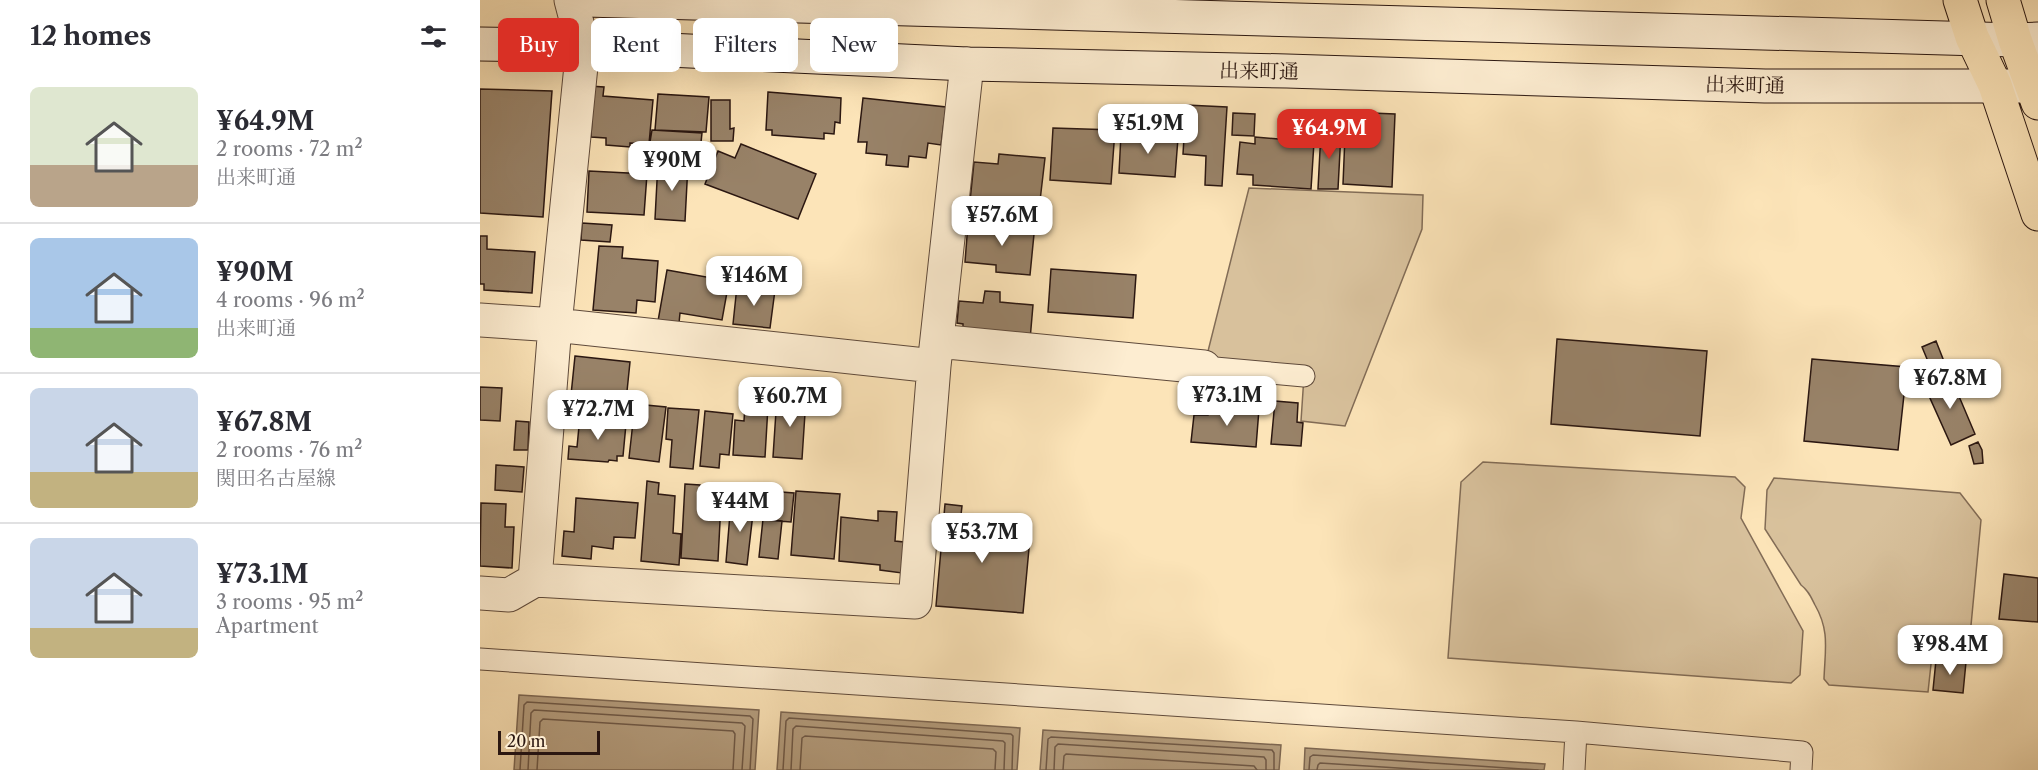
<!DOCTYPE html>
<html lang="en">
<head>
<meta charset="utf-8">
<style>
	body { margin:0; font-family:"Libre Caslon Text","Noto Serif JP",serif; background:#f7f7f7; color:#2b2b33; height:100vh; display:flex; flex-direction:column; font-size:22px; white-space:nowrap }
	* { box-sizing:border-box; margin:0 }
	p { font-size:20px; color:#7c7c81 }
	.icon { flex:none; width:33px; height:33px; fill:none; stroke:currentColor; stroke-width:2; stroke-linecap:round; stroke-linejoin:round }
	.map { position:relative; flex:1; overflow:hidden }
	.side { display:flex; flex-direction:column; background:#fff; width:480px }
	.side>* { flex:none }
	.banner { position:absolute; left:18px; top:18px; width:570px; height:54px; display:flex; gap:12px }
	.scale { position:absolute; left:18px; bottom:15px; width:102px; box-sizing:border-box; padding-left:6px; border:3px solid #2b1711; border-top:0; font-size:16px; line-height:21px; white-space:nowrap; color:#2b1711; -webkit-text-stroke:4px #fdedd1; paint-order:stroke }
	.price { position:absolute; translate:-50% -51px; padding:0 14px; border-radius:12px; background:#fff; color:#222; font-size:20px; line-height:39px; filter:drop-shadow(0 2px 3px #0008) }
	.price::after { content:''; position:absolute; left:50%; top:36px; width:18px; height:14px; margin-left:-9px; background:inherit; clip-path:polygon(0 0,100% 0,50% 100%) }
	.price.selected { background:#d93025; color:#fff }
	ul { padding:0; list-style:none }
	li { display:flex; align-items:center; gap:18px; height:150px; padding:0 30px }
	li+li { border-top:2px solid #e1e1e2 }
	li span { display:grid; place-items:center; flex:none; width:168px; height:120px; border-radius:9px; color:#555 }
	li>.icon { margin-inline-start:auto }
	span .icon { width:72px; height:72px; fill:#fffc; stroke-width:1 }
	li b { font-size:26px }
	h2 { display:flex; justify-content:space-between; align-items:center; height:72px; padding:0 30px; font-size:26px }
	.pill { padding:0 21px; border-radius:9px; background:#fff; box-shadow:0 6px 24px #0002; font-size:21px; line-height:54px }
	.pill.selected { background:#d93025; color:#fff }
	main { display:flex; flex:1; min-height:0 }
	.map>svg:first-child { display:block }
</style>
</head>
<body>
<main>
<section class="side">
<h2>12 homes<svg class="icon" aria-label="filters" viewBox="0 0 24 24"><path d="M4 7h16M4 17h16"/><circle cx="9" cy="7" r="2"/><circle cx="15" cy="17" r="2"/></svg></h2>
<ul>
<li><span style="background:linear-gradient(#dfe7d0 65%,#b9a48a 0)"><svg class="icon" aria-label="home" viewBox="0 0 24 24"><path d="M3 11l9-7 9 7M6 9v11h12V9"/></svg></span><div><b>¥64.9M</b><p>2 rooms · 72 m²</p><p>出来町通</p></div></li>
<li><span style="background:linear-gradient(#a9c7e8 75%,#8fb573 0)"><svg class="icon" aria-label="home" viewBox="0 0 24 24"><path d="M3 11l9-7 9 7M6 9v11h12V9"/></svg></span><div><b>¥90M</b><p>4 rooms · 96 m²</p><p>出来町通</p></div></li>
<li><span style="background:linear-gradient(#c9d6e8 70%,#c2b280 0)"><svg class="icon" aria-label="home" viewBox="0 0 24 24"><path d="M3 11l9-7 9 7M6 9v11h12V9"/></svg></span><div><b>¥67.8M</b><p>2 rooms · 76 m²</p><p>関田名古屋線</p></div></li>
<li><span style="background:linear-gradient(#c9d6e8 75%,#c2b280 0)"><svg class="icon" aria-label="home" viewBox="0 0 24 24"><path d="M3 11l9-7 9 7M6 9v11h12V9"/></svg></span><div><b>¥73.1M</b><p>3 rooms · 95 m²</p><p>Apartment</p></div></li>
</ul>
</section>
<div class="map">
<svg width="1558" height="770" viewBox="0 0 1558 770">
	<rect width="100%" height="100%" fill="#fce4b8"/>
	<filter id="stains"><feTurbulence type="fractalNoise" baseFrequency=".00333" numOctaves="4"/><feColorMatrix values="0 0 0 0 .2 0 0 0 0 .09 0 0 0 0 .02 0 0 0 .5 -.17"/></filter>
	<radialGradient id="worn" r=".72"><stop offset=".6" stop-color="#630" stop-opacity="0"/><stop offset="1" stop-color="#630" stop-opacity=".3"/></radialGradient>
	<path fill="#d8c19c" stroke="#826c56" stroke-width="1.5" d="M769 188 943 195 942 229 865 426 821 421 824 376 724 367Z
		M1003 462 1255 477 1265 487 1261 518 1323 631 1320 675 1311 683 968 658 981 482Z
		M1294 478 1480 493 1501 520 1488 657 1452 655 1448 692 1349 685 1344 679C1345 650 1350 631 1335 605 1331 597 1328 590 1321 585L1285 529 1287 490Z"/>
	<path fill="#b59e7f" stroke="#7e6853" stroke-width="1.5" d="M39 695 279 710 275 770H34Z
		M301 712 540 728 537 770H297Z
		M563 730 801 745 799 770H560Z
		M825 748 1065 764 1064 770H824Z"/>
	<g fill="none" stroke-linecap="round" stroke-linejoin="round">
		<path stroke="#705a48" stroke-width="1.5" d="M40 770 44 705 47 702 270 716 273 719 270 770
			M48 770 51 713 54 710 262 723 265 726 262 770
			M57 770 60 722 63 719 253 731 255 734 253 770
			M303 770 306 721 309 718 531 734 533 736 532 770
			M311 770 313 729 316 726 523 741 525 743 524 770
			M320 770 322 738 325 736 513 749 516 752 515 770
			M566 770 568 739 571 737 792 750 794 753V770
			M574 770 575 747 578 744 784 757 786 760V770
			M583 770 584 756 586 754 774 766 777 770
			M829 770 830 757 833 755 1058 770
			M837 770 838 765 840 763 949 770"/>
	</g>
	<path fill="#988268" stroke="#2b1711" stroke-width="1.5" d="M109 86 124 87 123 96 173 100 169 144 150 143V147L126 145V138L111 137 112 117Z
		M0 89 72 91 63 217 0 213Z
		M288 92 361 98 360 123 355 122 354 134 344 133V139L292 135V130H286Z
		M178 94 229 97 226 132 175 130Z
		M383 98 466 107 461 145 448 143 446 158 429 156 428 167 406 165 407 155 386 153 387 142H378Z
		M231 100H250V129L254 128 253 141H231Z
		M706 105 747 107 742 186 725 185 726 156 703 154Z
		M866 112 915 114 912 187 863 184Z
		M753 113 775 114 774 136 752 135Z
		M573 128 635 130 631 184 570 180Z
		M172 130 222 133 220 152 169 148Z
		M841 131 861 132 858 189H838Z
		M641 134 698 138 695 177 639 173Z
		M775 137 834 142 831 189 773 185V175L757 174 760 142 775 144Z
		M261 144 336 174 318 219 225 184 238 151 255 158Z
		M519 154 565 158 558 218 489 211 494 162 518 164Z
		M178 162 208 164 205 221 175 219Z
		M109 171 167 174 164 215 107 212Z
		M520 221 555 224 550 275 516 272V265L485 262 488 224 519 227Z
		M102 223 132 225 130 242 101 240Z
		M0 236H7V249L55 252 52 293 4 290V284H0Z
		M119 246 143 247 142 258 178 261 175 302 157 300 156 313 113 310Z
		M571 269 656 275 653 318 568 312Z
		M187 270 249 281 242 320 200 313 199 323 178 321Z
		M257 286 295 290 290 328 253 324Z
		M505 291 520 292V302L553 305 550 340 483 334V324L477 323 479 301 503 303Z
		M1077 339 1227 351 1220 436 1071 424Z
		M1456 341 1465 364 1452 371 1442 347Z
		M95 356 150 362 146 401 91 395Z
		M1332 359 1427 367 1418 450 1324 441Z
		M1470 375 1495 434 1471 445 1445 387Z
		M0 387 22 388 20 421 0 420Z
		M266 389H289L285 457 253 455 255 420 264 421Z
		M774 395 790 396 789 405 773 403Z
		M297 396 326 398 322 459 293 457Z
		M795 401 818 403 817 422 823 423 821 446 791 444Z
		M155 404 186 407 179 462 149 458Z
		M729 405 779 409 776 447 711 442 714 415H728Z
		M188 408 219 410 213 469 190 467 192 440 186 439Z
		M225 411 253 414 249 455 240 454 239 468 220 466Z
		M100 416 117 417V422L146 424 143 456H137V461L129 460 128 462 88 459 89 446 97 447Z
		M36 421 49 422 48 450H34Z
		M1498 442 1502 450 1503 463 1494 464 1489 446Z
		M16 465 44 467 42 492 15 490Z
		M167 481 179 483 178 494 195 496 193 533 201 534 199 565 161 561Z
		M205 484 220 485 219 501 241 502 238 561 201 558Z
		M288 491 314 493 311 522 286 520Z
		M316 491 360 494 354 559 311 555Z
		M96 498 158 503 155 538 134 537 133 549 112 546 111 559 82 556 84 531 94 532Z
		M251 502 274 505 267 565 246 562Z
		M1 503 26 504 25 527H34L32 568 0 566Z
		M465 504 482 506 481 515 491 516 490 522 551 527 543 613 456 606Z
		M398 511 417 512 415 541 424 542 422 573 400 570V565L359 561 361 517 398 521Z
		M283 519 302 521 298 559 279 557Z
		M1524 574 1558 578V622L1519 619Z
		M1456 660 1486 662 1483 693 1453 690Z"/>
	<g fill="none" stroke-linecap="round" stroke-linejoin="round">
		<g stroke="#5f4a3b" stroke-width="23">
			<path id="service" d="M724 367 824 376
				M0 659 1096 732 1094 770
				M1096 732 1322 752 1321 770"/>
		</g>
		<g stroke="#5f4a3b" stroke-width="35">
			<path id="minor" d="M0 320 75 325 454 366
				M457 341 724 367
				M55 580 75 325 103 46 91 0
				M0 593 29 595 55 580 435 602 454 366 487 64"/>
		</g>
		<g stroke="#2b1711" stroke-width="35">
			<path id="secondary" d="M106 0 1535 40 1558 39
				M0 44 103 46 487 64 807 71 1285 86H1542"/>
		</g>
		<g stroke="#2b1711" stroke-width="35">
			<path id="primary" d="M1480 0 1492 37 1515 85 1558 214
				M1523 0 1535 40 1558 103"/>
		</g>
		<use href="#service" stroke="#fdedd1" stroke-width="21"/>
		<use href="#minor" stroke="#fdedd1" stroke-width="33"/>
		<use href="#secondary" stroke="#fdedd1" stroke-width="33"/>
		<use href="#primary" stroke="#fce4b8" stroke-width="33"/>
	</g>
	<g text-anchor="middle" stroke-width="4.5" stroke-linejoin="round" paint-order="stroke">
		<g font-size="20" fill="#2b1711" stroke="#fdedd1">
			<text transform="translate(779 71) rotate(1)" y="7">出来町通</text>
			<text transform="translate(1265 85) rotate(1)" y="7">出来町通</text>
		</g>
	</g>
	<rect width="100%" height="100%" filter="url(#stains)"/>
	<rect width="100%" height="100%" fill="url(#worn)"/>
</svg>
<div class="scale">20 m</div>
<b class="price" style="left:668px;top:155px">¥51.9M</b>
<b class="price selected" style="left:849px;top:160px">¥64.9M</b>
<b class="price" style="left:192px;top:192px">¥90M</b>
<b class="price" style="left:522px;top:247px">¥57.6M</b>
<b class="price" style="left:274px;top:307px">¥146M</b>
<b class="price" style="left:1470px;top:410px">¥67.8M</b>
<b class="price" style="left:747px;top:427px">¥73.1M</b>
<b class="price" style="left:310px;top:428px">¥60.7M</b>
<b class="price" style="left:118px;top:441px">¥72.7M</b>
<b class="price" style="left:260px;top:533px">¥44M</b>
<b class="price" style="left:502px;top:564px">¥53.7M</b>
<b class="price" style="left:1470px;top:676px">¥98.4M</b>
<div class="banner">
<a class="pill selected">Buy</a>
<a class="pill">Rent</a>
<a class="pill">Filters</a>
<a class="pill">New</a>
</div>
</div>
</main>
</body>
</html>
